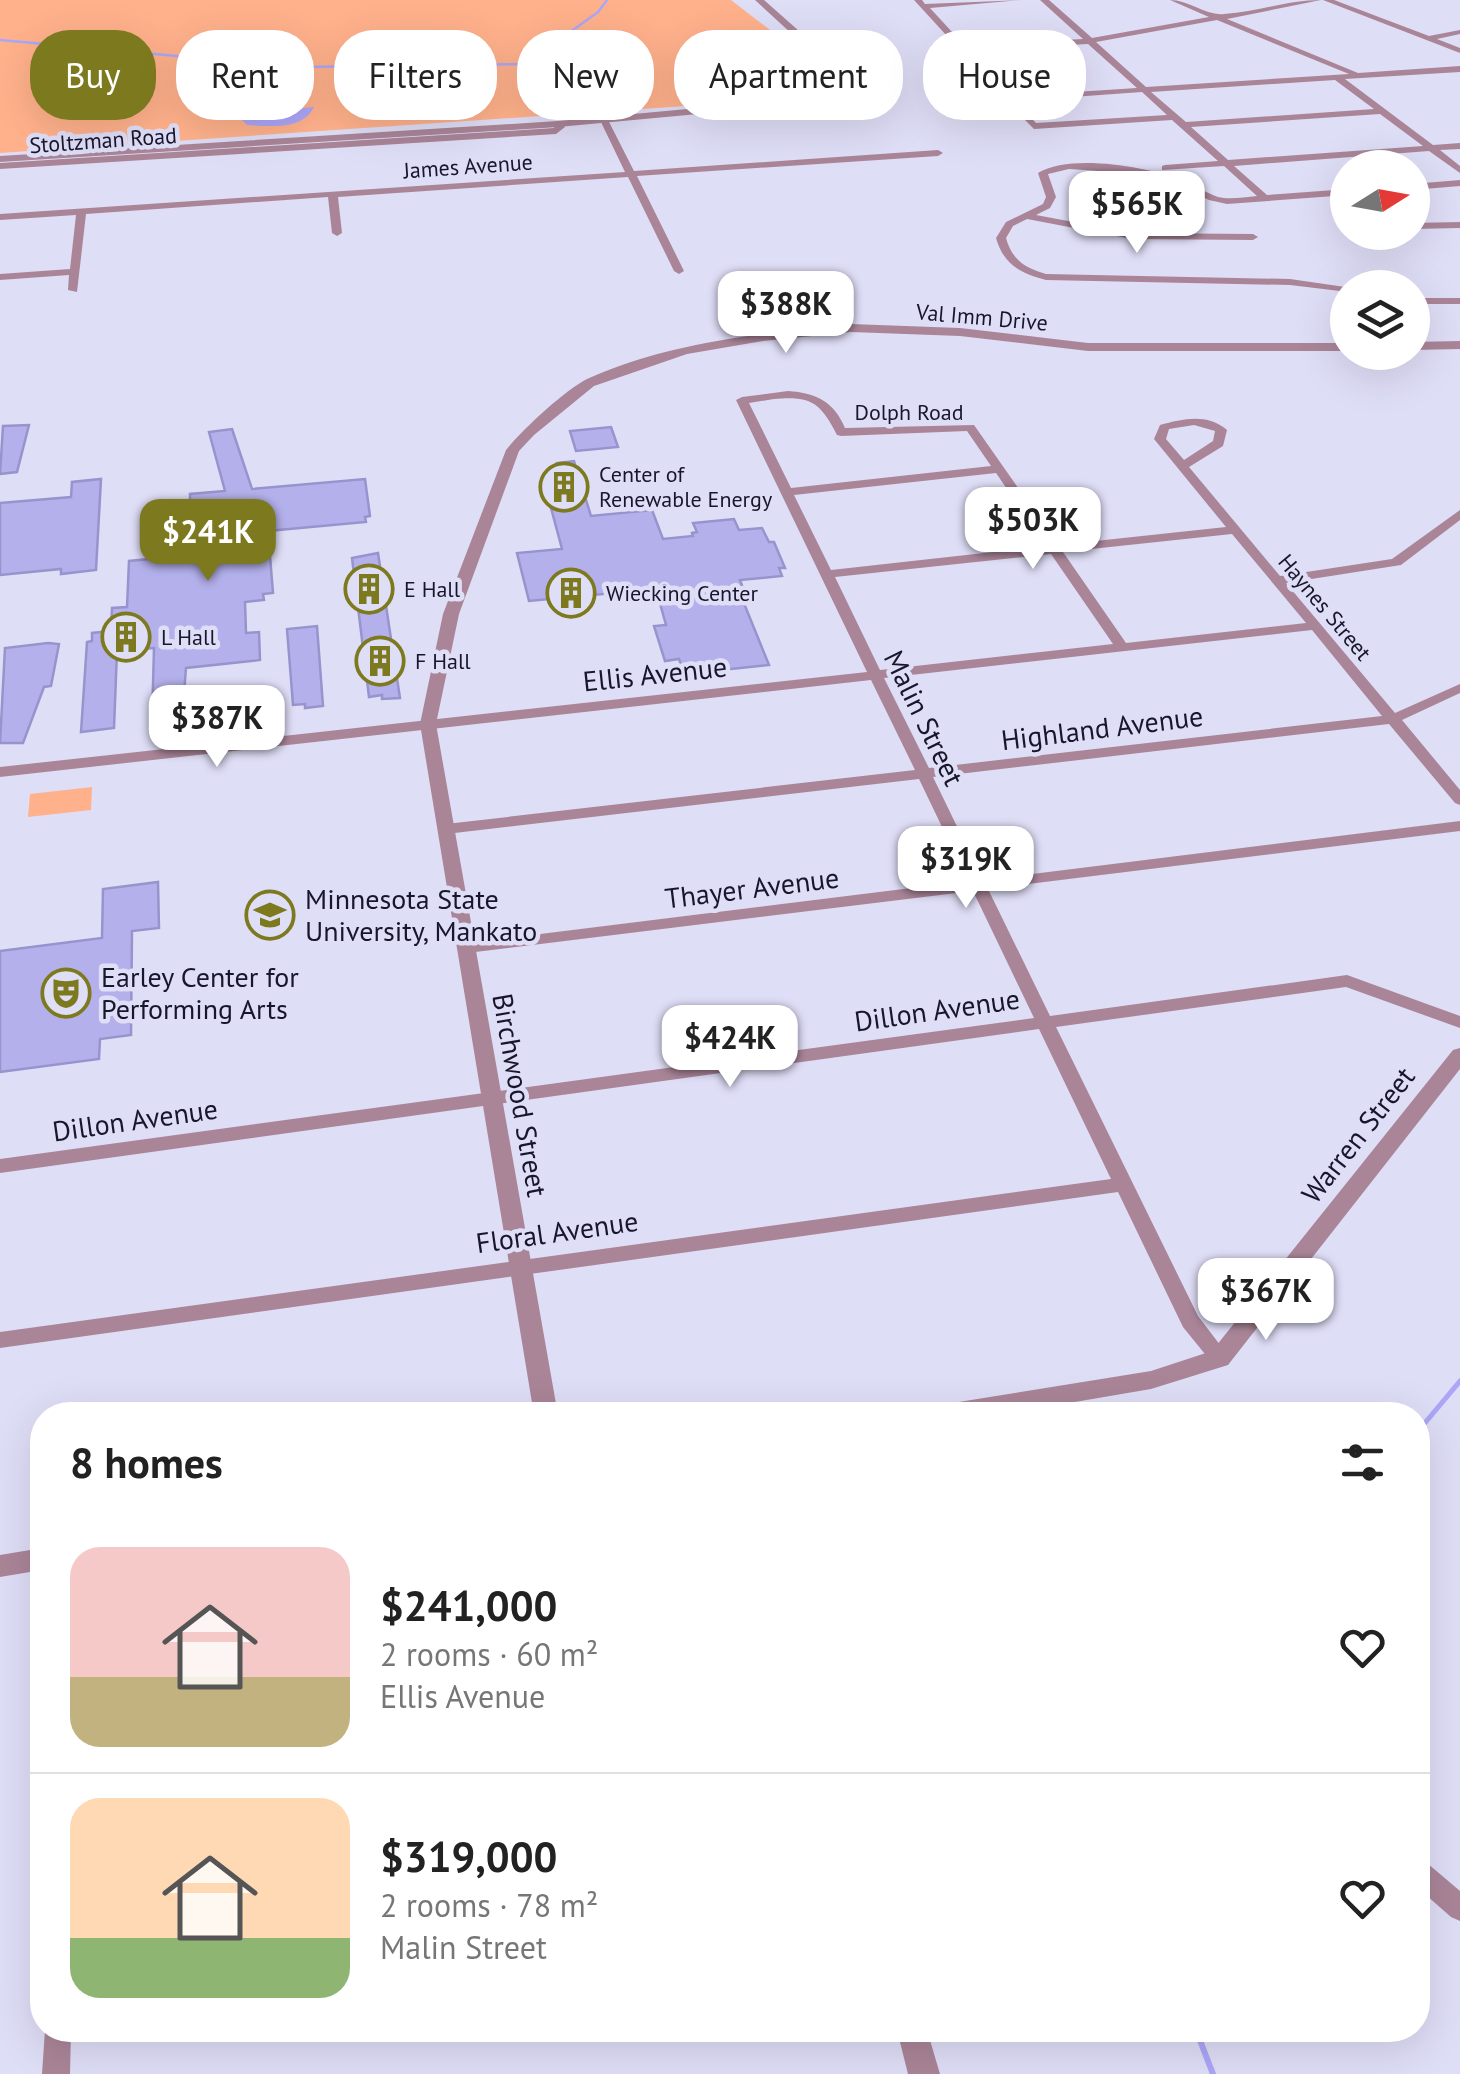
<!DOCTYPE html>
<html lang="en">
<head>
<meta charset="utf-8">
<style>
	body { margin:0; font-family:"PT Sans",sans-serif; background:#f6f6f6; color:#222; height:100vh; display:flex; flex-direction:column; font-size:38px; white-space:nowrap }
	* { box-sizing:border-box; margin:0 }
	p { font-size:32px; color:#767676 }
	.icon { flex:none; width:55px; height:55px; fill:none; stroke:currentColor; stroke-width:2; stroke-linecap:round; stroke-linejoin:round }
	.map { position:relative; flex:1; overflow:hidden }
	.side { position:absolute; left:30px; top:1402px; width:1400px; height:640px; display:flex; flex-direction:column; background:#fff; border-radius:40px; box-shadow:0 10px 40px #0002 }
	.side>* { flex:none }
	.hud { position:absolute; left:30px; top:30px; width:1400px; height:90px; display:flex; gap:20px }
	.needle { width:65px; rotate:79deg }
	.controls { position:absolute; left:1330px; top:150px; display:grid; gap:20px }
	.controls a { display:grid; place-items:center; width:100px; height:100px; border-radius:50%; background:#fff; box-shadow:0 10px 40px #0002; font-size:50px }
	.price { position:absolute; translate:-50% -85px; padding:0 22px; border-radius:20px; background:#fff; color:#222; font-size:32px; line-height:65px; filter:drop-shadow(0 2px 5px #0008) }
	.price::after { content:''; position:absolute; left:50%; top:60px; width:30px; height:22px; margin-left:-15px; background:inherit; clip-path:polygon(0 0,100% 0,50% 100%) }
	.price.active { background:#7d791f; color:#fff }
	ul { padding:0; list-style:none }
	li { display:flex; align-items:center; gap:30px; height:250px; padding:0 40px }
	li+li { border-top:2px solid #e0e0e0 }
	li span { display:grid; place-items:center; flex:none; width:280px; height:200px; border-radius:30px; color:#555 }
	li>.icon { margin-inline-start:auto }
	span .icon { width:120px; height:120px; fill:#fffc; stroke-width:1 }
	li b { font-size:42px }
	h2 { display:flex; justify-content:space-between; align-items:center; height:120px; padding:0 40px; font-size:42px }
	.pill { padding:0 35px; border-radius:40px; background:#fff; box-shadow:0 10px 40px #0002; font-size:35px; line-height:90px }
	.pill.active { background:#7d791f; color:#fff }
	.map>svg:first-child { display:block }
</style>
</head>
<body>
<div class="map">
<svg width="1460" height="2074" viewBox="0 0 1460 2074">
	<rect width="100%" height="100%" fill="#dfdef7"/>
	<path fill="#ffb18b" d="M0 0H731L783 40 798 57 794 77 757 93 700 105 0 153Z
		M92 787 91 810 28 817 30 794Z"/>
	<path fill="#aca6f8" d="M231 51 300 58 312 73 298 86 264 83 258 69 217 60Z
		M296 102 303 108 314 107C302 131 270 126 247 125L228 106Z"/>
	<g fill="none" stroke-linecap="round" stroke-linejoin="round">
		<path stroke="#aca6f8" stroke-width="2.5" d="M0 40 221 60
			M302 67 526 64 598 12 607 0"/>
		<path stroke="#aca6f8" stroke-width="5" d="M1419 1430 1460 1381"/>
		<path stroke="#aca6f8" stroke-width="6" d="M1418 1431 1421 1427
			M1196 2030 1213 2074"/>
	</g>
	<path fill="#b3b0eb" stroke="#9794cd" stroke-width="2.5" d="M29 425 17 472 0 474 3 426Z
		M611 427 618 447 576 451 570 431Z
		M232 429 252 489 365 479 370 516 365 517 366 522 268 531 273 593 263 594 264 600 245 602 246 633 259 632 260 660 186 668 182 719 152 722 154 648 117 651 114 728 81 732 87 642 92 641V633L111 631 112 608 127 607 129 561 190 555V494L225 491 209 432Z
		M574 461 591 516 652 510 663 539 693 536 692 533 697 532 693 523 734 519 739 530 762 528 769 542H774L785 568H779L782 576 740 580 746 596H741L769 665 684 674 679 659 665 661 654 626 666 625 656 589 529 601 517 553 562 549 543 478 560 474 557 463Z
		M101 479 96 570 61 574V569L0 575V503L71 497 72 482Z
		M378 553 400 698 382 699V695L369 697 352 558Z
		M317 626 323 706 305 708V704L293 705 287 629Z
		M48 643 59 644 51 686 44 687 23 743H0L5 648Z
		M158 882 159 928 132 931 131 1035 100 1039 99 1059 0 1072V951L102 938 103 889Z"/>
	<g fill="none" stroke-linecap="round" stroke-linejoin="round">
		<path fill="#aa8598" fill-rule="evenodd" d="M914 0H922L925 4 1021 0 930 8 964 45 1083 39 1040 0H1049L1092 38 1209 17 1170 0C1189 0 1206 16 1224 14 1257 12 1288 0 1321 0L1227 19 1358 73 1460 66V72L1345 79 1433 145 1460 143V149L1440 150 1460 166V173L1429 151 1234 166 1267 195 1348 189V195L1227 204 1209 200 1173 183 1128 173 1069 169 1048 174 1056 197 1050 208 1036 215 1132 233 1253 234 1258 237 1253 240 1132 239 1027 219 1013 226 1006 238C1012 260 1025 268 1046 274L1290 279 1352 288H1348V292L1290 285 1046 280C1020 273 1004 265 996 238L1006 222 1043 204 1046 197 1038 173C1070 153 1148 167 1183 180 1195 185 1206 193 1218 197 1230 200 1244 197 1257 196L1224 166 1162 170V166L1165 165 1218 161 1172 120 1034 129 1006 101 953 104 956 99 1002 96ZM1217 20 1349 74 1146 87 1096 42ZM1088 44 1137 88 1011 96 969 50ZM1335 80 1374 109 1186 122 1151 92ZM1142 92 1167 115 1036 123 1015 101ZM1380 114 1423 146 1228 160 1191 127Z
			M1323 0H1334L1429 36 1460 30V34L1437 39 1460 48V53Z
			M604 117 608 120 634 171 938 150 943 153 938 156 637 176 684 271 679 274 674 271 628 177 338 197 342 233 337 236 332 233 328 197 86 214 77 292 68 290 69 275 0 280V274L70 269 76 215 0 220V214L625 172 600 120Z
			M555 122H561L565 127 556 134 0 169V163L554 128Z
			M1460 180V186L1412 190V184Z
			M1460 222V228L1412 229V223Z
			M1412 298H1460V304H1412Z
			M788 391C817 393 834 402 845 428L974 425 1058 545 1226 527 1154 439 1160 425C1183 419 1207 413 1227 430L1223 446 1189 467 1280 576 1392 559 1460 510V520L1401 565 1286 583 1395 713 1460 684V693L1402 720 1460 790V805L1455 803 1389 724 933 777 983 880 1460 821V831L988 889 1050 1016 1347 975 1460 1016V1028L1346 987 1056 1027 1198 1316 1230 1358 1227 1364 1220 1366 1213 1364 1183 1327 1118 1192 0 1348V1332L1111 1179 1039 1029 0 1173V1159L1034 1018 973 891 467 953 459 948 467 943 968 881 919 779 446 834 438 829 446 824 915 770 871 680 0 777V767L867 672 736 400 742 397ZM774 399C811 396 820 402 837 435L841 436 967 431 991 466 791 488 749 403ZM1194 425 1215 431 1213 441 1184 460 1166 439 1169 429ZM996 473 1046 546 831 570 794 495ZM1232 534 1306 623 1126 643 1063 552ZM1051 554 1113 644 880 670 835 577ZM1312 630 1382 716 929 768 884 678Z
			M1418 1860 1427 1863 1460 1891V1921L1451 1917 1418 1888Z
			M45 2030H71L70 2074H42Z"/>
		<path fill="#aa8598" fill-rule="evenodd" d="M755 0H764L825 54 829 70 816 84 788 96 709 113 558 127 0 162V156L558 121 709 107 782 92 810 80 819 70 817 57Z
			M851 324 960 328 1088 343H1348V351H1088L960 336 851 332 763 341 687 354 594 386 534 435 519 451 459 614 436 724 558 1415H534L420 724 443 614 506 450C522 430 565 390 587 379 669 342 763 333 851 324Z
			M1460 341V349L1412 350V342Z
			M1460 1048V1069L1228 1365 1151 1389 998 1415H928L931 1408 940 1405 1151 1371 1212 1351 1453 1050Z
			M42 1548V1570L0 1577V1555Z
			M897 2030H927L940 2074H908Z"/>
	</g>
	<defs>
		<g id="building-ring" transform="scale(2.5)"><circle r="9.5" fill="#dfdef7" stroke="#7d791f" stroke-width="1.5"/><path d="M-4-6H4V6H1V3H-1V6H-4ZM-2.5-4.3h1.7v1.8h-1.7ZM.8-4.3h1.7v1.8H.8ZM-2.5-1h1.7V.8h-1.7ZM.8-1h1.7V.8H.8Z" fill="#7d791f"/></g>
		<g id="university-ring" transform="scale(2.5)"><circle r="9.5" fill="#dfdef7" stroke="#7d791f" stroke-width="1.5"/><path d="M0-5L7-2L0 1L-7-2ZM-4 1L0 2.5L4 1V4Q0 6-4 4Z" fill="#7d791f"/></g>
		<g id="theatre-ring" transform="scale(2.5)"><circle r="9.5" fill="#dfdef7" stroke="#7d791f" stroke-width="1.5"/><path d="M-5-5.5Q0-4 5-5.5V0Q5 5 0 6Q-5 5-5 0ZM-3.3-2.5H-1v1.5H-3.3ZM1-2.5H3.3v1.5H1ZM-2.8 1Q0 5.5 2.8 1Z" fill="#7d791f"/></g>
	</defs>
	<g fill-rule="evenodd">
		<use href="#building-ring" x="564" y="487"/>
		<use href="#building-ring" x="369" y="589"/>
		<use href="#building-ring" x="571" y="593"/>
		<use href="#building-ring" x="126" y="637"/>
		<use href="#building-ring" x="380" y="661"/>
		<use href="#university-ring" x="270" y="915"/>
		<use href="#theatre-ring" x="66" y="993"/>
	</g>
	<g text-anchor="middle" stroke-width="9" stroke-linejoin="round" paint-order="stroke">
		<g font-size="22" fill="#18162c" stroke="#dfdef7">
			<text transform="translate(103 140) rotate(-4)" y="8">Stoltzman Road</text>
			<text transform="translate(468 166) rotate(-4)" y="8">James Avenue</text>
			<text transform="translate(982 317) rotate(5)" y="8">Val Imm Drive</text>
			<text x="909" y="420">Dolph Road</text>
			<text transform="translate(1325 607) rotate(50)" y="8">Haynes Street</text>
		</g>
		<g font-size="22" fill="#18162c" stroke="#dfdef7" text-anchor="start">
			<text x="599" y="482">Center of<tspan x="599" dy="25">Renewable Energy</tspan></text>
			<text x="404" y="597">E Hall</text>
			<text x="606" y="601">Wiecking Center</text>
			<text x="161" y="645">L Hall</text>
			<text x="415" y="669">F Hall</text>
		</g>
		<g font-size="28" fill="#18162c" stroke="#dfdef7">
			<text transform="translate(655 674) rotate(-6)" y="10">Ellis Avenue</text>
			<text transform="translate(924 718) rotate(64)" y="10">Malin Street</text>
			<text transform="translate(1102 728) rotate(-7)" y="10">Highland Avenue</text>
			<text transform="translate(752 888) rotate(-7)" y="10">Thayer Avenue</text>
			<text transform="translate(937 1010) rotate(-8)" y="10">Dillon Avenue</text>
			<text transform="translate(520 1095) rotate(80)" y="10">Birchwood Street</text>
			<text transform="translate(135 1120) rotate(-8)" y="10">Dillon Avenue</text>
			<text transform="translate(1358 1135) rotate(-52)" y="10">Warren Street</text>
			<text transform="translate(557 1232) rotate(-8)" y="10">Floral Avenue</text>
		</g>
		<g font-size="28" fill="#18162c" stroke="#dfdef7" text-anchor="start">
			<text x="305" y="909">Minnesota State<tspan x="305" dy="32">University, Mankato</tspan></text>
			<text x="101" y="987">Earley Center for<tspan x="101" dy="32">Performing Arts</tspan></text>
		</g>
	</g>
</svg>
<div class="controls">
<a><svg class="needle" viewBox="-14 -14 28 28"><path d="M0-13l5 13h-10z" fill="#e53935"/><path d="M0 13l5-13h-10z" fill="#767676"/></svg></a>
<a><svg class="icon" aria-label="layers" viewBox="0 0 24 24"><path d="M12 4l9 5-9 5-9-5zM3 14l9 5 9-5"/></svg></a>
</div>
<b class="price" style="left:1137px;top:256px">$565K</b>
<b class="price" style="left:786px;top:356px">$388K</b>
<b class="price" style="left:1033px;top:572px">$503K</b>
<b class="price active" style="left:208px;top:584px">$241K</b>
<b class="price" style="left:217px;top:770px">$387K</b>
<b class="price" style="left:966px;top:911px">$319K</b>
<b class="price" style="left:730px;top:1090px">$424K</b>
<b class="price" style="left:1266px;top:1343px">$367K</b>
<div class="hud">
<a class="pill active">Buy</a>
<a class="pill">Rent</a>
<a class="pill">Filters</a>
<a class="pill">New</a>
<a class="pill">Apartment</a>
<a class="pill">House</a>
</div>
<section class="side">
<h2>8 homes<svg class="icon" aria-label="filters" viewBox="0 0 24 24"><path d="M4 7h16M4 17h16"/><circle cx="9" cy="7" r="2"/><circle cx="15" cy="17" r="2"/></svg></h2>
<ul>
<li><span style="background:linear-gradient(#f6c9c9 65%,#c2b280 0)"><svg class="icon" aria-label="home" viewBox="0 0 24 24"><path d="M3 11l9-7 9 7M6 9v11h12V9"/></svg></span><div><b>$241,000</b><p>2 rooms · 60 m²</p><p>Ellis Avenue</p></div><svg class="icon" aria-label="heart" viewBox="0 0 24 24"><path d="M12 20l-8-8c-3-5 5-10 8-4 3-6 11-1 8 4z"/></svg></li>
<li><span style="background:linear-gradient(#ffd9b3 70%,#8fb573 0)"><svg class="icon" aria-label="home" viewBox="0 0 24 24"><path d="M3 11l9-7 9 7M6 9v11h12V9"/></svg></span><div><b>$319,000</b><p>2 rooms · 78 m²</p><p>Malin Street</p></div><svg class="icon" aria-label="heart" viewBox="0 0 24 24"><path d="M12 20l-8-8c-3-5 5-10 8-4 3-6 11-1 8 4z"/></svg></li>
</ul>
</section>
</div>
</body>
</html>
